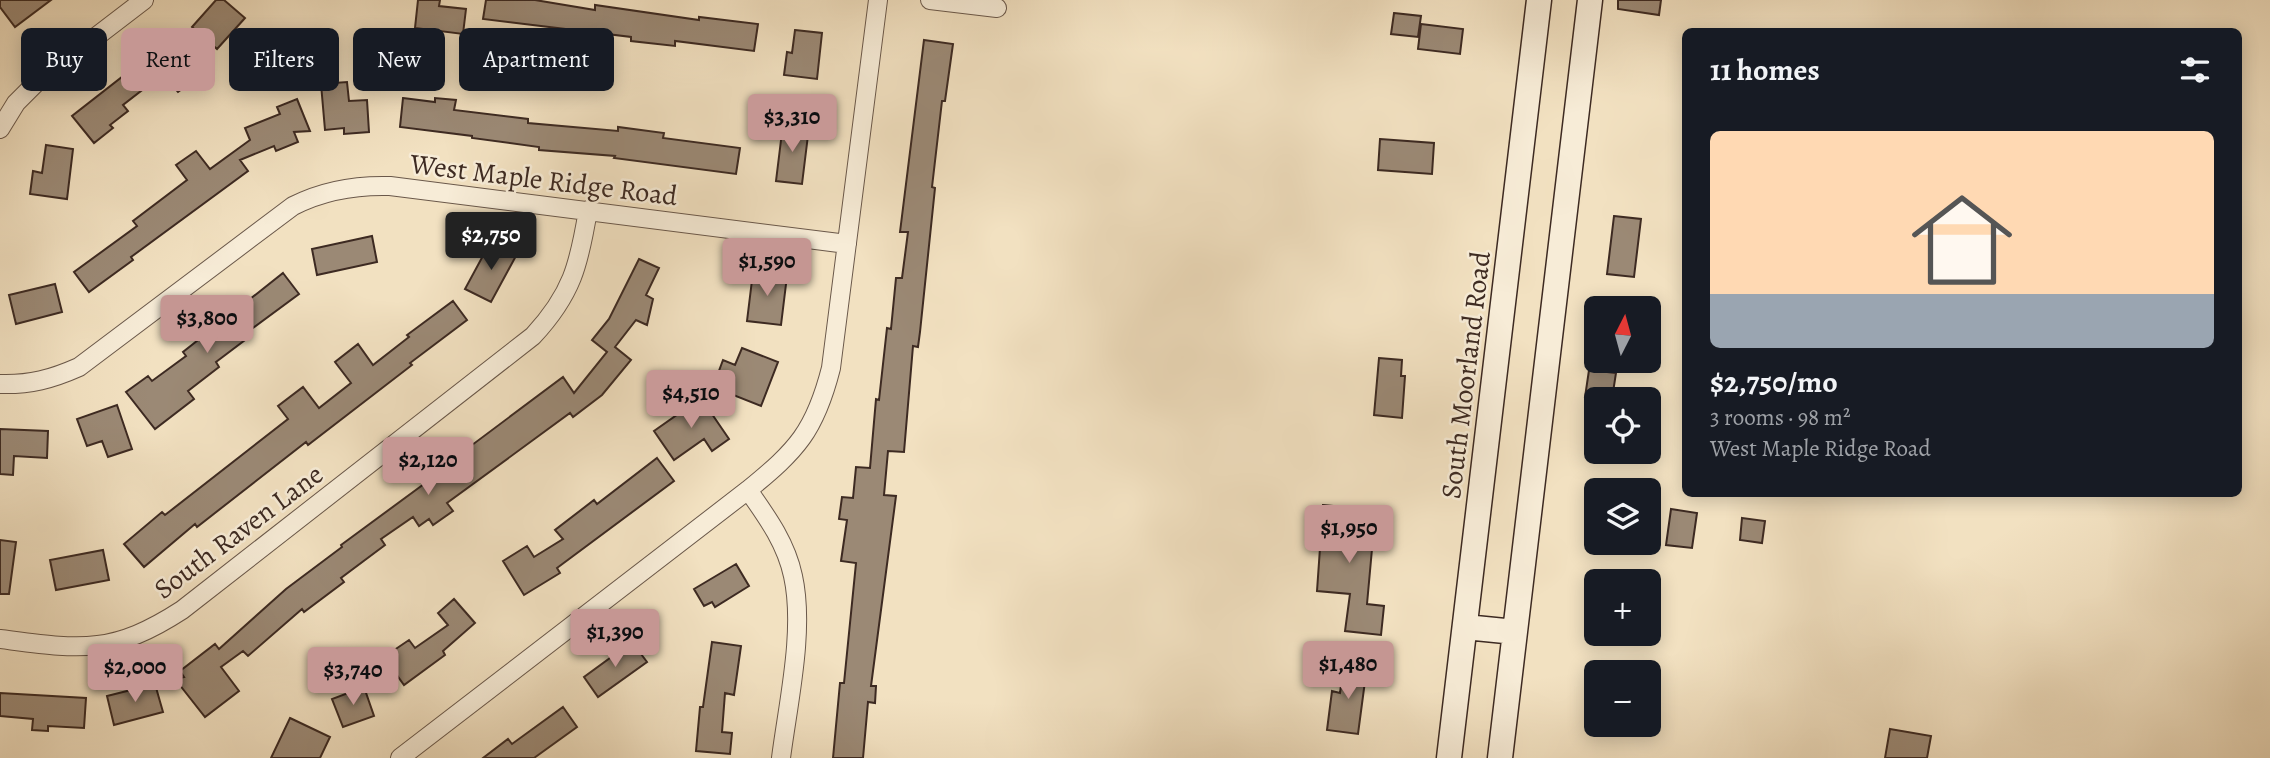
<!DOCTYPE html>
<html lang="en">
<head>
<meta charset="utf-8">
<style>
	body { margin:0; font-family:Alegreya,serif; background:#20242c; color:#f1f3f6; height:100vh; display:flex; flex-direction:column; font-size:26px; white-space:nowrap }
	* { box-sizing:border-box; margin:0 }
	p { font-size:23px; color:#9ea1a6 }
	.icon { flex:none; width:38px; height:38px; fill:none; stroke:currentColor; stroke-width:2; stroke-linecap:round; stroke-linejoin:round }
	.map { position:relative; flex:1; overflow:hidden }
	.drawer { position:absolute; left:1682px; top:28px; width:560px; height:469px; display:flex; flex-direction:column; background:#171b24; border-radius:10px; box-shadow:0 4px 18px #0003 }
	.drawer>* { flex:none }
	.top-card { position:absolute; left:21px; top:28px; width:665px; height:63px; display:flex; gap:14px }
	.needle { width:46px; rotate:6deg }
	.fabs { position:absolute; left:1584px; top:296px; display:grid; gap:14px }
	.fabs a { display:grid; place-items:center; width:77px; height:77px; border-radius:10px; background:#171b24; box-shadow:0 4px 18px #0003; font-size:35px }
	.price { position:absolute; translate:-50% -60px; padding:0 16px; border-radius:7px; background:#c59692; color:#111; font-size:23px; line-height:46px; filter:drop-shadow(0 2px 4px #0008) }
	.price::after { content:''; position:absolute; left:50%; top:42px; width:21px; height:16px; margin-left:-10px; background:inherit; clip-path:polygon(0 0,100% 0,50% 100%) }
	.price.on { background:#222; color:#fff }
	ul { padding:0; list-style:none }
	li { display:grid; align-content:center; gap:14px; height:371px; padding:0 28px }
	li span { display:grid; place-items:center; height:217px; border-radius:10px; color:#555 }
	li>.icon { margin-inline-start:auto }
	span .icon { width:126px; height:126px; fill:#fffc; stroke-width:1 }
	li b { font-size:30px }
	h2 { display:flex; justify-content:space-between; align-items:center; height:84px; padding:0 28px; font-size:30px }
	.pill { padding:0 24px; border-radius:10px; background:#171b24; box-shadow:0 4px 18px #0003; font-size:24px; line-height:63px }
	.pill.on { background:#c59692; color:#111 }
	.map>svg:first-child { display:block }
</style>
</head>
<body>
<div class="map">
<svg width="2270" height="758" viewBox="0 0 2270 758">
	<rect width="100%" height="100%" fill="#f2e1c1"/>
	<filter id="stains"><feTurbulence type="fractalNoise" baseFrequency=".00286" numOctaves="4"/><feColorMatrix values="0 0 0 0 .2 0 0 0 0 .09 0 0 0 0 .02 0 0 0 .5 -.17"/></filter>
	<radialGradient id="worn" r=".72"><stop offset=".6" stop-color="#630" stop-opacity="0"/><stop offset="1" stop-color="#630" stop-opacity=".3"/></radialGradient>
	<path fill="#9b8975" stroke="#3d2a22" stroke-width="2" d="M0 0H51L15 27 0 7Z
		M216 0H224L245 18 217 49 192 27Z
		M418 0H440L439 6 466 9 463 34 415 28Z
		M486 0H535L595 10V5L699 20V17L758 24 754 51 675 41V46L631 41V37L483 19Z
		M1618 0H1661L1659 15 1618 9Z
		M1394 13 1421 16 1418 37 1391 34Z
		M1421 24 1463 29 1460 54 1418 49Z
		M795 30 822 33 817 79 784 75 787 52 792 53Z
		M924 40 953 44 945 101H942L932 187 935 188 920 332 918 347 913 346 904 452 888 451 884 495 896 496 871 686H876L875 703 868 702 863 758H833L840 683H844L856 563 841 561 847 520 839 519 842 497 853 498 856 467 870 468 876 399 879 400 887 328 891 329 896 278H902L908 232H900Z
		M168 41 197 78 178 92 163 74 123 105 128 111 110 125 113 128 94 143 72 116Z
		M347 82 349 101 367 100 369 132 344 134V128L325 130 321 84Z
		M403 98 435 102V98L456 100 454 110 528 119V123L618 131V127L664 133 663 138 740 148 736 174 614 158 615 156 539 150V147L472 138V136L400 127Z
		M297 99 310 131 294 132 298 142 276 151 274 146 240 160 248 171 131 257 133 260 89 292 74 272 137 226 133 221 187 180 176 165 196 151 210 169 250 140 245 128 280 114 277 107Z
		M783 124 809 127 802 184 776 181Z
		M1380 139 1434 143 1432 174 1378 170Z
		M46 145 73 149 67 199 30 194 33 171 42 173Z
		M1614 216 1641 219 1634 277 1607 274Z
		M372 236 377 262 317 275 312 249Z
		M491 241 517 254 491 302 465 289Z
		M639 259 659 268 646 295 653 299 647 325 636 320 615 347 631 360 602 395 573 417 570 413 447 503 453 511 433 525 429 519 419 526 413 517 381 539 385 545 341 578 344 582 304 612 302 609 248 656 243 651 221 667 239 691 205 717 175 679 184 677 180 671 215 644 219 649 286 589 342 547 341 545 458 459 456 457 563 377 574 393 607 352 592 340 609 319Z
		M753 272 787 276 781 325 747 321Z
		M283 273 299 294 242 336 245 340 216 362 219 367 188 391 194 399 155 429 126 392 148 376 152 381 186 356 183 352Z
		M55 284 62 312 16 324 9 295Z
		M453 301 467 320 410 363 412 365 308 445 306 442 197 527 195 524 144 567 124 544 162 512 165 515 288 419 278 406 303 387 319 408 351 383 335 362 358 344 373 365 409 337 407 335Z
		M742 348 778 362 761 406 713 387 723 360 735 365Z
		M1379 358 1402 360 1401 376H1405L1402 418 1374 415Z
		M1589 370 1616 373 1612 399 1585 397Z
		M701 398 729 439 712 451 704 439 674 460 654 431Z
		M117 405 132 449 108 457 102 441 87 446 77 419Z
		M0 429 48 431 47 458 14 456 13 475 0 474Z
		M657 458 674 481 557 568 560 573 524 595 503 561 527 546 534 557 563 539 555 530 594 500 597 504Z
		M1323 505 1353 508 1352 514 1375 516 1367 604 1384 606 1381 635 1345 631 1350 594 1317 591Z
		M1671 509 1697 513 1692 548 1666 545Z
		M1742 518 1765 521 1762 543 1740 540Z
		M0 540 16 542 9 594H0Z
		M103 550 109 580 56 590 50 560Z
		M736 564 749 586 715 607 712 602 704 606 694 589Z
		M454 599 475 623 443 651 445 655 404 685 384 657 409 640 415 648 448 625 438 613Z
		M632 642 647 662 598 697 584 677Z
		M712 642 741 646 734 695 725 693 722 732 732 733 730 754 696 751 700 707H703Z
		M1344 663 1367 666 1358 734 1327 730 1332 691 1340 693Z
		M155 684 163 712 114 725 107 696Z
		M364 687 374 716 343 727 332 699Z
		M0 693 86 698 84 728 48 726V731L32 730 33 719 0 716Z
		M563 707 577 727 534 758H483L508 739 512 744Z
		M290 718 330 737 320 758H271Z
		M1890 729 1931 736 1927 758H1885Z"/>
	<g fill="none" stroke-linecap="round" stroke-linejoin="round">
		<g stroke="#6a584a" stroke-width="20">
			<path id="street" d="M930 0 997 8
				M0 129 16 103 37 82 144 0
				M0 384C30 385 52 379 79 367L293 206C324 190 355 185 390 186L847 244
				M748 490C767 517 786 543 793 576 805 630 788 703 781 758
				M0 639C79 649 111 656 182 610L533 336C572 294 579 265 588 210
				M400 758 748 490C797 450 815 431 831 368L878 0"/>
		</g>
		<g stroke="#3d2a22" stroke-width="27">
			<path id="secondary" d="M1465 627 1515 632
				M1449 758 1539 0
				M1500 758 1590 0"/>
		</g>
		<use href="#street" stroke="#f7ecd7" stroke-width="18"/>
		<use href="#secondary" stroke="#f7ecd7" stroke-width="24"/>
	</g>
	<g text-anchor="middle" stroke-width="5" stroke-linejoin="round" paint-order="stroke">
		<g font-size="28" fill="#3d2a22" stroke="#f7ecd7">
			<text transform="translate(544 179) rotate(7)" y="10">West Maple Ridge Road</text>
			<text transform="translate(1465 375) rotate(-83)" y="10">South Moorland Road</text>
			<text transform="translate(238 531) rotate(-37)" y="10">South Raven Lane</text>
		</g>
	</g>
	<rect width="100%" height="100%" filter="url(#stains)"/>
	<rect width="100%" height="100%" fill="url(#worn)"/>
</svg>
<div class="fabs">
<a><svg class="needle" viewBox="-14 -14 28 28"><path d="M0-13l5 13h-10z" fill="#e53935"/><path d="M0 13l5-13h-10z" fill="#9ea1a6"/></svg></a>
<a><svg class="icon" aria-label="locate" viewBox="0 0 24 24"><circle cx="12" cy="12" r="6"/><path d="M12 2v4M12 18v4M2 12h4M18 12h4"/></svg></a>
<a><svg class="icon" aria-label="layers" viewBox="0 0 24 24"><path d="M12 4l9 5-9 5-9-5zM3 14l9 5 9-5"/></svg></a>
<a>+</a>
<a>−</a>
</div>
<b class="price" style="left:792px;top:154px">$3,310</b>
<b class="price on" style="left:491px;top:272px">$2,750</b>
<b class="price" style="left:767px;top:298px">$1,590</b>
<b class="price" style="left:207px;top:355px">$3,800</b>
<b class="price" style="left:691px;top:430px">$4,510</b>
<b class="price" style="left:428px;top:497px">$2,120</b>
<b class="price" style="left:1349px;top:565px">$1,950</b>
<b class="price" style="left:615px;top:669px">$1,390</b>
<b class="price" style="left:1348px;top:701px">$1,480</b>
<b class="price" style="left:135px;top:704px">$2,000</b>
<b class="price" style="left:353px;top:707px">$3,740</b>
<div class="top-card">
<a class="pill">Buy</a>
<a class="pill on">Rent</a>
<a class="pill">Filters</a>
<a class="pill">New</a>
<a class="pill">Apartment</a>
</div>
<section class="drawer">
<h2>11 homes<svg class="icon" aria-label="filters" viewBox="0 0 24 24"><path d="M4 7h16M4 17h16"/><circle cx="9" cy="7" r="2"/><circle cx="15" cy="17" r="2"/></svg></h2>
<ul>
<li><span style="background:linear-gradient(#ffd9b3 75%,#9aa5b1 0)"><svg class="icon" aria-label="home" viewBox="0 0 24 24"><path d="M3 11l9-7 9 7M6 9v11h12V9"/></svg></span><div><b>$2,750/mo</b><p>3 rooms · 98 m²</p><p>West Maple Ridge Road</p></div></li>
</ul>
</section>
</div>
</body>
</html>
